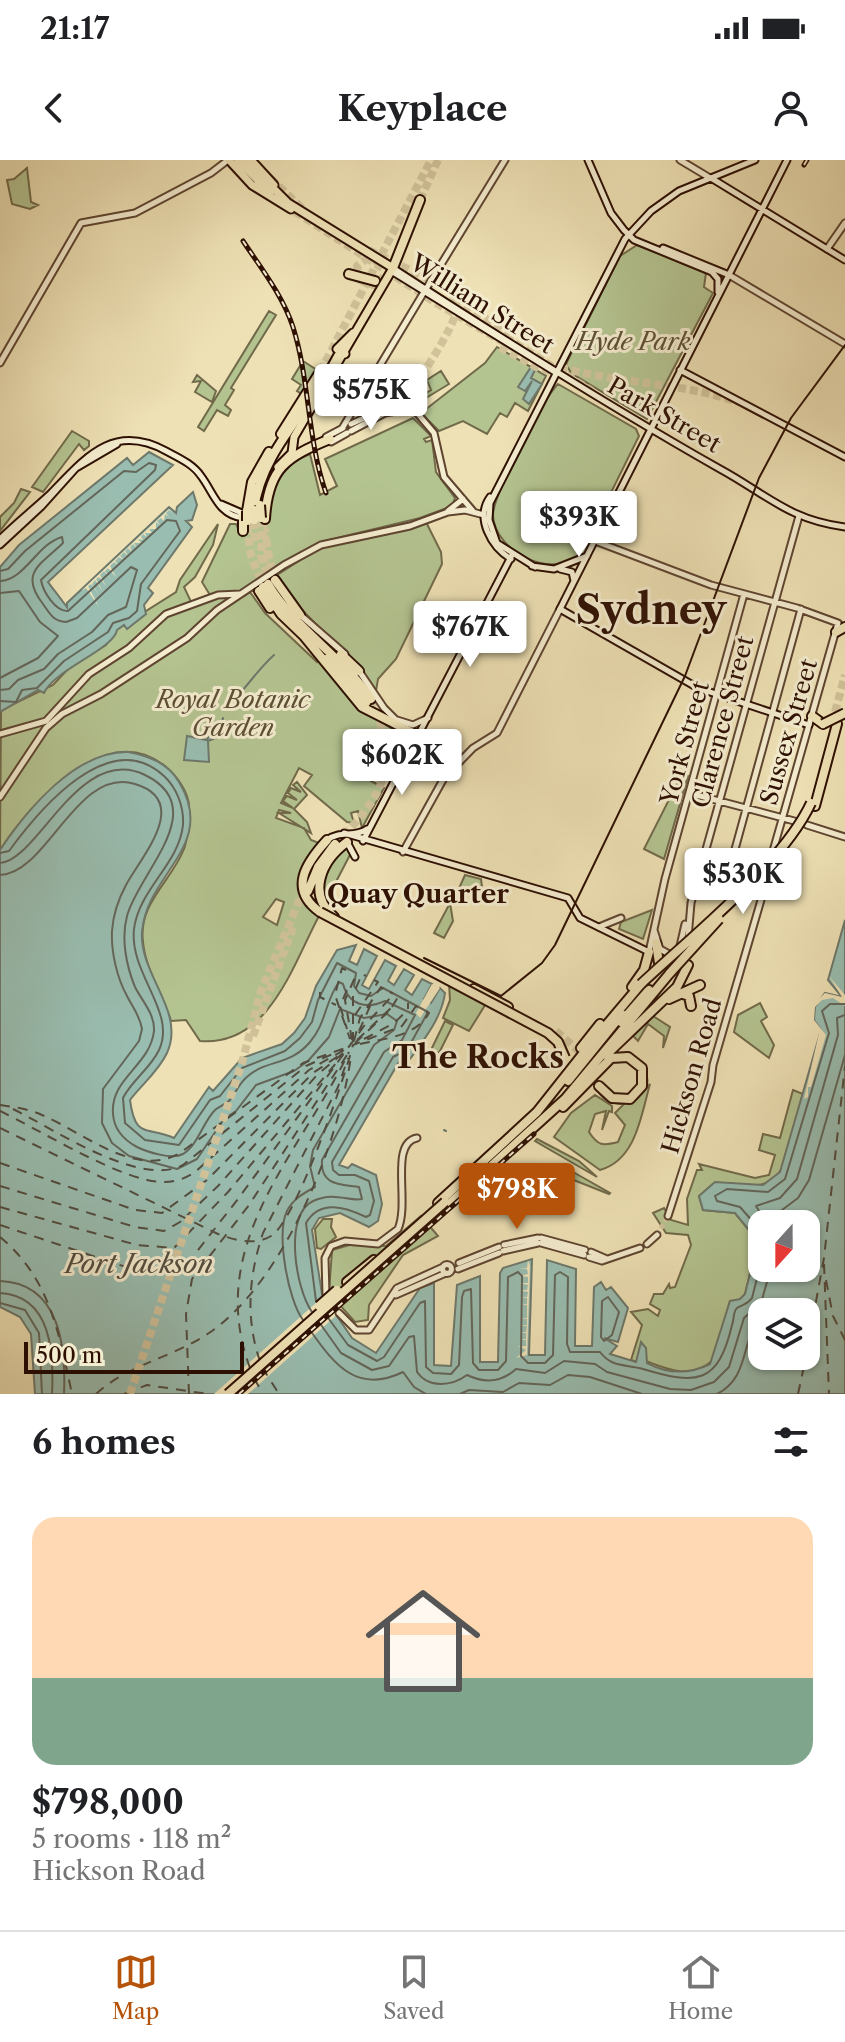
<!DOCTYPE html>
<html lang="en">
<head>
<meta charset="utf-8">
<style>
	body { margin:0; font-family:"Libre Caslon Text",serif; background:#f6f6f6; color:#202124; height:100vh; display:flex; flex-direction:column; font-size:30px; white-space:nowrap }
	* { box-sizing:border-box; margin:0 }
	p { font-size:26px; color:#757577 }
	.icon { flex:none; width:44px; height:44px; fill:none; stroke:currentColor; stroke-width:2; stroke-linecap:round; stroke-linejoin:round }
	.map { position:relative; height:1234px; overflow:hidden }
	.panel { display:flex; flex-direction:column; background:#fff; flex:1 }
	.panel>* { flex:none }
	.needle { width:52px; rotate:201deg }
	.buttons { position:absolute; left:748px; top:1050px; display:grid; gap:16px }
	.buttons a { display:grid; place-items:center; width:72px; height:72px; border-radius:16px; background:#fff; box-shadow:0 2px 6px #0004; font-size:40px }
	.scale { position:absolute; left:24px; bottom:20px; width:220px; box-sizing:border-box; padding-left:8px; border:4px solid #2e1003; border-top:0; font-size:22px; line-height:28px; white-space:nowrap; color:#2e1003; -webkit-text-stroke:6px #f4eccf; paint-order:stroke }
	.price { position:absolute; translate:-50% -68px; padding:0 18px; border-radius:8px; background:#fff; color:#222; font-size:26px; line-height:52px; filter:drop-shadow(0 2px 4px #0008) }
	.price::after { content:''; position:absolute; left:50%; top:48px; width:24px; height:18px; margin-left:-12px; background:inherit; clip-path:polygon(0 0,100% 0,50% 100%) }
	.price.selected { background:#b45309; color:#fff }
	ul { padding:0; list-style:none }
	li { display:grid; align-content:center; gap:16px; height:424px; padding:0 32px }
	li+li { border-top:2px solid #e0e0e0 }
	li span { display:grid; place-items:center; height:248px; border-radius:24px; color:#555 }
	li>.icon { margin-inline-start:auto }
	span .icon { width:144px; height:144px; fill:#fffc; stroke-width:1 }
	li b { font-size:34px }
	h2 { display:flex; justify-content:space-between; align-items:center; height:96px; padding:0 32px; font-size:34px }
	.status { display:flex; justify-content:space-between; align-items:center; height:56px; padding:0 40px; background:#fff; direction:ltr }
	.status svg { height:22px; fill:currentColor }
	header { display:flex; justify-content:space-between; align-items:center; height:104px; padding:0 32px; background:#fff; font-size:36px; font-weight:800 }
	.tab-bar { display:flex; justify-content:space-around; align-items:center; height:112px; border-top:2px solid #e0e0e0; background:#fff; font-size:22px; color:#757577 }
	.tab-bar a { display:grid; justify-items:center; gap:4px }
	.tab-bar .selected { color:#b45309 }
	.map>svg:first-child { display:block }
</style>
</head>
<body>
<div class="status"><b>21:17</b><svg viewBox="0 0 49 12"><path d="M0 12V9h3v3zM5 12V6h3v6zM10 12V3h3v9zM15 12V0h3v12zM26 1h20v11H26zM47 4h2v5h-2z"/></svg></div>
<header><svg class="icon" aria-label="back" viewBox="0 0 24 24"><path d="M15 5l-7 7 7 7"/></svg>Keyplace<svg class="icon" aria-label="person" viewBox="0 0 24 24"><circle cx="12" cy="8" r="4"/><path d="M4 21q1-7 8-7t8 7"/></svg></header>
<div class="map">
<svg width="845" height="1234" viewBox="0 0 845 1234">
	<rect width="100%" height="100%" fill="#eee1b5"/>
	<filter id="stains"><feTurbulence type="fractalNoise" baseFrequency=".0025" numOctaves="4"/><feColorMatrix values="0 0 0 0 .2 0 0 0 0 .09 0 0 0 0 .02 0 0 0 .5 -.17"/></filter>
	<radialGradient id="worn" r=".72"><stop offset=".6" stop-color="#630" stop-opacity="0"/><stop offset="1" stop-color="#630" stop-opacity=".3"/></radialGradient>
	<path fill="#b4c491" stroke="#716a4a" stroke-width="2" fill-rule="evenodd" d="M27 8 31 42 38 45 30 49 12 44 7 20 14 19Z
		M637 85 706 113 704 127 713 133 647 259 571 213 566 204 620 96Z
		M269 151 276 155 231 228 234 230 225 245 231 250 228 256 217 250 204 271 198 267Z
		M497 187 546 216 528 251 515 243 507 257 500 253 487 274 463 261 439 271 421 253 485 203Z
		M303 201 317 210 303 235 297 231 301 225 292 219Z
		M441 211 449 224 426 238 421 236 431 230 427 220Z
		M197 215 216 231 212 242 195 232 201 221 193 222Z
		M558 224 636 269 639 276 582 391C556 423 494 392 493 355 493 336 543 239 558 224Z
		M413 258 431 276 424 279 426 282 432 280 436 312 455 338 452 346 420 358 325 381 241 431 244 436 250 432 265 453 317 502 319 500 364 551 394 570 391 575 395 578 397 572 404 581 397 582 399 590 404 583V590L389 619 385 618 399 590 384 617 375 613 371 621 384 628 362 668 358 651 351 653 354 663 347 662 304 626 312 615 299 608 281 643 293 648 283 641 287 636 297 640 288 633 291 628 301 632 293 625 297 622 307 635 294 649 307 662 311 673 279 653H291L279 650 276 658 304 668 311 680 319 683 301 715 307 745 319 756C293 804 269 887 200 881L186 860 171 861C163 833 146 812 143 782 138 743 171 722 184 689 188 678 189 659 189 647 189 632 176 615 165 606 105 558 30 644 0 690L1 550 53 525 69 508 106 485 116 470 176 432 180 420 218 364 213 385 195 417 184 427 192 444 210 435 202 422 230 364H236L242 376 268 346 275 322 294 301 310 294 320 335 337 326 325 299ZM276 739 284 742 277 765 263 757Z
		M72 271 89 281V286L84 290 79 284 43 332 32 327Z
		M21 329 30 332 0 371V357L14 343Z
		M426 362 441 392 442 404 396 499 378 519 376 531C347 489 306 459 275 419L252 431 319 388Z
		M683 612 688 616 664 699 644 689Z
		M346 687 352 691 325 743C319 718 328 704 346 687Z
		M465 715 481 719 482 727 462 736 456 735Z
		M450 743 453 761 444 778 434 773Z
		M652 750 643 779 619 769 621 762Z
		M449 823 487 842 469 871 443 858 450 840Z
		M760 843 767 857 761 861 774 885 769 898 734 872 738 855Z
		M653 856 670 867 663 888 664 876 648 864 638 881 633 876Z
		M445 861 453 865 439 893 431 890Z
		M631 894C650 907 650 923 637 939L650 924C641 956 636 1000 600 1010L554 977 571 953 595 935 612 946V952L609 951 602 970 606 951 595 954 589 972C598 986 603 986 618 982L625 965 615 953 624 944C612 944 602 940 597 929 621 955 659 935 644 909 641 904 634 899 631 894Z
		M793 930 803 934 781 1010C766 1036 737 1020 713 1024L699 1036 703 1050 735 1053 758 1081 745 1134 740 1140 730 1141 713 1200C690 1222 662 1207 638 1198L637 1202 631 1200 642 1165 631 1152 648 1149 658 1156 660 1150 650 1144 654 1134H663L669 1124 670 1128 675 1127 691 1085 688 1075 666 1073 653 1053 664 1048 671 1060 688 1065 687 1039 697 1010H702L699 1004 755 1018 769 1015 775 995 759 990 763 974 780 978Z
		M537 979 579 1001 597 1017 535 981Z
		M573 1012 610 1033 609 1034 571 1019 570 1015Z
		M421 1056 438 1076 403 1095 369 1145 368 1160 355 1162 329 1133 332 1090 353 1084 386 1086Z
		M323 1059H332L331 1067 336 1077 321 1089 317 1088 315 1069Z"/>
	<path fill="#99bdb0" stroke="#6e786b" stroke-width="2" fill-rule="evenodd" d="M531 207 535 210 531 218 542 224 529 244 523 239 532 221 525 231 518 227Z
		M149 292 173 305 48 422 67 447V443L169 347 176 353 177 347 193 332 197 345 192 360 186 361 192 367 148 428 153 433 144 445 146 454 127 469 124 465 117 470C114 489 54 510 44 533L38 530 0 552V407L19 385 127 298 133 305Z
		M221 567 218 577 208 581 209 602 184 600 187 576 207 580 212 569Z
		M128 592C149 596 168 603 179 622 218 686 146 714 142 772 139 815 186 851 167 893 158 912 142 924 130 940 135 979 146 966 174 978L209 927 213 931 242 898 282 884 294 873 305 858 316 826 337 790 356 785 349 801 357 805 364 789 377 796 362 825 369 829 385 800 396 806 388 821 394 825 404 809 414 815 405 830 412 835 422 819 432 824 424 839 431 843 440 828 445 833C442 857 424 880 410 899L400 900 339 1005 348 1008 352 1004 376 1015 382 1044 378 1061 369 1067 340 1053 319 1058 312 1070 322 1134 352 1178 376 1193 420 1128 434 1123V1205L451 1206 457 1125 480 1116V1202H498L500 1113 503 1108 532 1099 529 1195H545L547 1100 576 1109 575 1186H592L594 1127 601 1122 606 1130 611 1127 628 1148 618 1182 604 1178 617 1186 610 1194 636 1202 641 1182 646 1188 647 1203C668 1214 690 1214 710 1204L730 1141 740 1139 745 1134 758 1081 735 1053 703 1050 699 1036 715 1022 763 1025 780 1012 821 870 814 860 815 847 825 833 842 837 828 820 845 760V1234H35L31 1174 20 1157 0 1147V690C27 650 75 591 128 592ZM762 1064H806V1108H762ZM762 1152H806V1196H762Z"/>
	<path fill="#eee1b5" d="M169 349 173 353 169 350 166 353 169 357 165 354 164 361 161 358 157 361 160 365 156 362V369H149L152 373H145L147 377 143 374 141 377 143 380 138 379 141 383H134L137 388 133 384 130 387 132 392 128 388 125 391 129 397 124 392 120 396 125 401 119 397 115 401 119 406 114 402 110 406 116 417 108 408 105 411 111 420 104 411 100 415 106 426 99 417 96 419 103 432 95 420 92 424 99 435 91 424 88 426 99 447 86 428 81 431Z
		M829 816 845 835V846L833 838 822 840 815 847 814 860 826 875 811 927H808V937L804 939 819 873 811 858V847L825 833 842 837Z
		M432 824 436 826 429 838 436 826 440 828 420 858 416 853Z
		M528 1100 530 1106 527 1195 516 1198 526 1190 518 1186H526V1180L518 1179H526V1173L518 1172H526L527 1166H518L527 1165V1159L518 1158H527V1145H519L527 1144V1138H519L527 1137 528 1132 519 1130H527L528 1125 519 1123H528V1117L520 1116 528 1114 527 1109H519L527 1108Z
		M326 1134 339 1153 248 1234H214Z"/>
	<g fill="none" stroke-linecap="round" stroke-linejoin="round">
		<path stroke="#64665a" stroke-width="2" d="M0 411 8 409 25 391 124 311 136 312 149 303 156 305 155 310 41 420C43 432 56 452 68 451L167 360 176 361 180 371 141 424 137 451 129 458 113 463 108 472 64 501 37 528 22 530 16 542 0 541
			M0 421C25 420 37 384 62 377L63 383C40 405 19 413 43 444 50 454 53 461 66 462L77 458 131 407 137 410 126 447 108 455 92 472 58 494 44 509 18 520 9 529 0 530
			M0 433 19 431 40 462 58 476 38 498 0 518
			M0 693 9 691C39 650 109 565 164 616 177 628 184 647 183 665 179 704 139 729 134 769 129 814 177 852 159 890 150 909 132 920 123 938L125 963 145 980 179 985 210 940 220 936 242 908 285 891 300 878 312 862 318 840 337 803 356 813 354 826 359 833 371 836 383 828 428 852 407 890 393 897 332 1002 333 1010 339 1015H355L369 1021 374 1041 370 1055 366 1057C345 1047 320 1039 306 1063L316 1141
			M0 703C38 701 79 583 145 615 213 648 138 713 127 756 121 778 126 805 135 827 142 841 155 854 154 871 150 906 110 918 113 954 114 969 124 980 137 987 147 992 172 1000 183 994 198 985 203 962 215 950 220 946 225 945 230 940 236 932 240 922 248 916 268 899 290 906 310 882 326 864 325 841 339 822L343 824C349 846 367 849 385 841L415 855 402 880 384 892 322 1000C320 1026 341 1024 359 1027L362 1039C349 1042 335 1031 313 1041 283 1055 296 1130 312 1152
			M0 715C47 714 77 606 135 624 192 641 141 697 126 725 119 738 113 756 112 771 111 792 117 818 127 836 133 848 140 856 142 869L139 881 103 929 102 963 112 983 129 996 177 1009 197 999 224 959 236 951 256 925 294 911 308 901 329 877 340 849 364 858 387 854 397 861 394 870 374 885 313 990 310 1006 315 1027C304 1033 293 1039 287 1051 276 1074 288 1140 303 1160
			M767 1064 756 1046 780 1038 797 1019 838 875 837 858 845 855
			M783 1064 778 1053 798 1038 809 1020 845 895
			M762 1072 740 1047 717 1041 715 1036 727 1029 768 1032 785 1019 829 873 822 851 830 844H845
			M0 1121C60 1123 66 1187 64 1234
			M0 1133C52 1136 54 1194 52 1234
			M608 1137 619 1152 612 1175 604 1181 601 1177 602 1141Z
			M0 1143 25 1150 39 1173 42 1234
			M326 1155 348 1185 377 1201 384 1197 420 1143 425 1141 426 1207 433 1213 451 1214 459 1205 462 1137 464 1131 471 1129 473 1203 479 1210H498L506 1201 508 1117 518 1112 522 1116 521 1196 528 1203H545L553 1195 555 1115 560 1112 568 1117 567 1184 570 1192H600C612 1208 626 1204 643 1209 696 1225 718 1225 732 1165 734 1161 733 1151 737 1148 743 1144 747 1145 752 1138L762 1099
			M319 1162 341 1193 372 1210 389 1206 409 1177 414 1176 417 1212C429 1229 452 1226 467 1215 486 1224 502 1222 516 1209L545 1213 564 1201 595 1204 607 1212 670 1229 691 1230 714 1222 729 1207 744 1158 761 1143 771 1108
			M310 1170C335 1206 358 1234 403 1212L414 1227 426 1234
			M460 1234 469 1230 503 1232 519 1223 550 1225 568 1215 590 1217 642 1234
			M717 1234C752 1216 739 1177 762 1161"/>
		<path stroke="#6e786b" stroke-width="2" d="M225 549C244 532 255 512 274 495
			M221 567 223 558
			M444 970 446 971"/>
		<path stroke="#534d40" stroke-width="2" stroke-dasharray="10 8" stroke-linecap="butt" d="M346 810 342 808 335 835 350 879
			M347 830 340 846 347 869
			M320 832V837L336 845
			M392 847 398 837 401 839
			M355 855 378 822 374 820
			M359 871 371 844
			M364 879 394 863 408 850V843
			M352 880 345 840 356 815 353 813
			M357 880 391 848
			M354 881 360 858 381 827 384 829
			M353 882V835L362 814 366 816
			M355 883 388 852
			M360 884C386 878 415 877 429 853L426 852
			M0 945C14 947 29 949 42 955 83 972 135 1019 180 993L303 903 345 888
			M13 949C54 969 140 1028 183 1005L306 906 337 892
			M0 951C43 972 102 1009 147 1020 164 1024 181 1022 195 1012L309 910 351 886
			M0 968 218 1074C234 1080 255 1086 271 1076 295 1063 345 917 353 885L402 866 416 846 419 848
			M0 1003 135 1050 162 1053 207 1020 313 913 341 894
			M0 1026 135 1067 164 1071 180 1062 218 1026 317 915 348 889
			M0 1047 137 1085 174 1088 228 1032 342 896
			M0 1065 141 1112 175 1114 191 1099 238 1039 364 866 394 834 390 832
			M0 1077C50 1118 59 1174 72 1234
			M824 1104 829 1234
			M826 1120 833 1156 845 1180
			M806 1196 824 1098 845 906
			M260 1201C245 1158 249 1115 263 1073L338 927 348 898
			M262 1207 279 1234
			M250 1208C204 1084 299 996 349 892
			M254 1218 263 1234
			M96 1234C127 1205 174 1197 209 1173 284 1122 339 984 351 896
			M124 1234 147 1225 208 1234
			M189 1234 186 1154 192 1119 249 1045 347 895
			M798 1234 806 1197"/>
		<path stroke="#d1c29a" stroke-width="5" stroke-dasharray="5 2.5" stroke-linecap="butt" d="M266 360V402L274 421
			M657 1075 668 1056"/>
		<path stroke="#d1c29a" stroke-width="8" stroke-dasharray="8 4" stroke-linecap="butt" d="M270 18 304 50
			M420 40 438 0
			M285 45 436 143 517 190
			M369 90 449 129 458 144C457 166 410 237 391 250
			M369 97 357 106 360 120 373 125 386 115
			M455 138 510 175
			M505 177 592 231
			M500 187 536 207 560 214
			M560 207C619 224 680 222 738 242
			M320 212 431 0
			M263 359 261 396 271 423
			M254 361 256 384
			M247 366 251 396 263 426
			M266 379 272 412
			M835 552 845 515
			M335 684C384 636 401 606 371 539
			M556 871 582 894
			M253 876 294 765
			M130 1234 242 903 261 831 304 729"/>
		<g stroke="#5e4430" stroke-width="9">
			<path id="tertiary" d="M680 0 710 18
				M827 89 845 63
				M729 115 845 184
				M426 129 505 0
				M0 203 81 63 135 53 211 13 228 0
				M351 264 389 247H412L434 273 444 317 473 351
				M343 267 424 132
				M351 271 385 253 408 249
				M326 277 343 268
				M331 282 347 273
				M448 351 463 339
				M595 381 711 425 797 448 838 463 773 691
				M298 453 345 494
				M359 511 384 548 399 563
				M397 560 413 565 428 558
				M0 574 46 561 89 514 129 488 166 454 218 435 240 434
				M418 574 444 618
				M689 633 798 662
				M0 637 46 568 62 554 101 534 187 478 217 450 284 405 321 385 410 366 448 352 465 350 484 355
				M807 665 845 677
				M403 692 444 618 473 588 497 573 560 449
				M726 722 801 449
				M599 767 621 758
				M654 770 660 789 669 794
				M688 778 691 743 799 356
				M680 786 685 764
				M649 792 665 719 744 434
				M668 1056 711 922 713 905 770 709
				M541 1078 585 1090
				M541 1083 584 1095
				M647 1084 657 1075
				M504 1085 538 1078
				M503 1091 538 1083
				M591 1092 607 1099
				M589 1097 602 1101 640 1088
				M459 1103 499 1087
				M442.5 1109a4.5 4.5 0 1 1 9 0a4.5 4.5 0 1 1-9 0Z
				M458 1109 499 1093
				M326 1135 325 1098 331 1086 345 1081 378 1084 398 1069C410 1042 389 983 417 978
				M396 1135 446 1113
				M339 1153 356 1170H369L397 1128 443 1107"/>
		</g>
		<g stroke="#2e1003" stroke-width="9">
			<path id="secondary" d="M588 0 611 53 624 70 634 80 712 112 718 119V132
				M787 0 560 449 698 528 809 565
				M711 18 845 100
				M663 88 729 115
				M393 108C501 178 609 246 720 309 766 334 789 360 845 367
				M393 112 555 212
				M680 210 845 297
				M490 337C475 358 491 387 511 399
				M221 344 244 354
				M0 379C16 363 34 349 51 333 85 298 113 262 166 291 179 298 193 304 201 316 214 333 218 355 243 358
				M0 385 41 347 76 308 117 284
				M532 406 554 409 587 396
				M535 407 497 383 489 360 490 343 625 79 651 51 679 31 755 0
				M560 409 572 412 574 421
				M344 673 568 738 580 758 649 792
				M327 680C340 670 355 678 367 669
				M363 681 512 395
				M347 682 355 697"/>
		</g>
		<g stroke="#2e1003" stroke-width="11">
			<path id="primary" d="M229 0 252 25 291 49
				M238 0 270 33
				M245 0 288 43 393 108 294 277 292 293 278 307
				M251 0 274 25
				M345 194 337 189 353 173"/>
		</g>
		<g stroke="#2e1003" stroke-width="12">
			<path id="motorway" d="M393 108 420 40
				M349 114 375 121
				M281 274 320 212
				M254 350C261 290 312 248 338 196
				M247 351 252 322 269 292
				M243 358V371
				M265 359C268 308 286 297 330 279
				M275 420 300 455
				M268 424C294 468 342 496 371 539
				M263 427 281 454 306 478
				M259 431 270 448
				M836 472 845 467
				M303 475 362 547 419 576
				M341 494 359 511
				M328 498 366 543
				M812 556 823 564
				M400 571 408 581V595
				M815 646 837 564
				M308 731 318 707 335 684
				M320 752C288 729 306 703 327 680
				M334 757C307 734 321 701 347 682
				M656 783 659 803
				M632 827 644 810 649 792
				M474 829 508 847
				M680 833 689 836 691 846
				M669 839 700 825
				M621 862 649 830
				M593 881 641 824
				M581 888 600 864
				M606 895 677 827 688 805
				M568 921 622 854
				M563 947 611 898 628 897 642 908V926L630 939 612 938 599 926
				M438 1043 537 952 594 880
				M448 1045 565 939 670 813
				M347 1122 374 1100"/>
		</g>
		<use href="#tertiary" stroke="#f4eccf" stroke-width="5"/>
		<use href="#secondary" stroke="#f4eccf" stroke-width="5"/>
		<use href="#primary" stroke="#eee1b5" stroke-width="7"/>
		<use href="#motorway" stroke="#eee1b5" stroke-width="8"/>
		<path stroke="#2e1003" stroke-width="2" d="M424 798 501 836 542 803 555 785 685 516 759 318 791 258 845 185"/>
		<g stroke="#2e1003" stroke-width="5">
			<path id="rail" d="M804 5 807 0
				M243 81C261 108 283 136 293 167 310 221 307 279 326 333
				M239 1234 534 974"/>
		</g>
		<use href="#rail" stroke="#f4eccf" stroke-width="2" stroke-dasharray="6" stroke-linecap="butt"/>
		<g stroke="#2e1003" stroke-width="12" stroke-linecap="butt">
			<path id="motorway-bridge" d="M260 345 261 358
				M254 360V350
				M247 361V351
				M823 564 845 553
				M320 752 548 873 558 882 565 898
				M670 813 719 759
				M641 824C692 776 782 705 811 643
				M319 1146 337 1130
				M228 1234 445 1042"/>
		</g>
		<use href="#motorway-bridge" stroke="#eee1b5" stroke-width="8"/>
	</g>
	<g text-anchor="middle" stroke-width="6" stroke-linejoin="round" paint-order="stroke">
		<g font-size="24" fill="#2e1003" stroke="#f4eccf">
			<text transform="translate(482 144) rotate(32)" y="8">William Street</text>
			<text transform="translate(664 255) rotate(30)" y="8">Park Street</text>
			<text transform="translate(723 562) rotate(-75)" y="8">Clarence Street</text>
			<text transform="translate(789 572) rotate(-74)" y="8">Sussex Street</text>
			<text transform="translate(685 583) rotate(-75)" y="8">York Street</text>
			<text transform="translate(692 916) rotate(-74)" y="8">Hickson Road</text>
		</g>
		<g font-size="24" font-style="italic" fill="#5d4f35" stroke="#f4eccf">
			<text x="633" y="190">Hyde Park</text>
			<text x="233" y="548">Royal Botanic<tspan x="233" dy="28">Garden</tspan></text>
		</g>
		<g font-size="26" font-weight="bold" fill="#2e1003" stroke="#f4eccf">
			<text x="418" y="743">Quay Quarter</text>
		</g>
		<g font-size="26" font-style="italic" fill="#534d40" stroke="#f4eccf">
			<text x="139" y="1113">Port Jackson</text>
		</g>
		<g font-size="32" font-weight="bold" fill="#2e1003" stroke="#f4eccf">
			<text x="478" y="908">The Rocks</text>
		</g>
		<g font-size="40" font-weight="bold" fill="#2e1003" stroke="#f4eccf">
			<text x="651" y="464">Sydney</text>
		</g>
	</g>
	<rect width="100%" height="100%" filter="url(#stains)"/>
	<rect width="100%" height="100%" fill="url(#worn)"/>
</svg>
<div class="buttons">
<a><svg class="needle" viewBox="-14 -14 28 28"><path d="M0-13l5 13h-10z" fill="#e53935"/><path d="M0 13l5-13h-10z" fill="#757577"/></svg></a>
<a><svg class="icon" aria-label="layers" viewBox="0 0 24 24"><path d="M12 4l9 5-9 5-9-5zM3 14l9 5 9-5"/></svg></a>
</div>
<div class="scale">500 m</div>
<b class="price" style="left:371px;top:272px">$575K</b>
<b class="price" style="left:579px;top:399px">$393K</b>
<b class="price" style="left:470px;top:509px">$767K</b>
<b class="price" style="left:402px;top:637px">$602K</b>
<b class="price" style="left:743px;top:756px">$530K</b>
<b class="price selected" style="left:517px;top:1071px">$798K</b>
</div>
<section class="panel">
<h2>6 homes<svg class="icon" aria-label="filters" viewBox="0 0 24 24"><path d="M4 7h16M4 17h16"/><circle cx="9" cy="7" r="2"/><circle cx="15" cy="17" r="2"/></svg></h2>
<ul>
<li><span style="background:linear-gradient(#ffd9b3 65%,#7fa58c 0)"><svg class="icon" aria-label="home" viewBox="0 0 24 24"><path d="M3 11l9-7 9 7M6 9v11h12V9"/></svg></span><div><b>$798,000</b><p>5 rooms · 118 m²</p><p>Hickson Road</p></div></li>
</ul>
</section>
<nav class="tab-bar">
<a class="selected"><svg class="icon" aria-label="map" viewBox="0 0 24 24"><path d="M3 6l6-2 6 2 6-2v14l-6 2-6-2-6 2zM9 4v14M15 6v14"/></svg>Map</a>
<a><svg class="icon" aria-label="saved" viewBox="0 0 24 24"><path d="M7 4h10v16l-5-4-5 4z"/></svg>Saved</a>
<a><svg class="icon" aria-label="home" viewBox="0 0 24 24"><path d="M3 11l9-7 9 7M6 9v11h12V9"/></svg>Home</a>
</nav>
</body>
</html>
